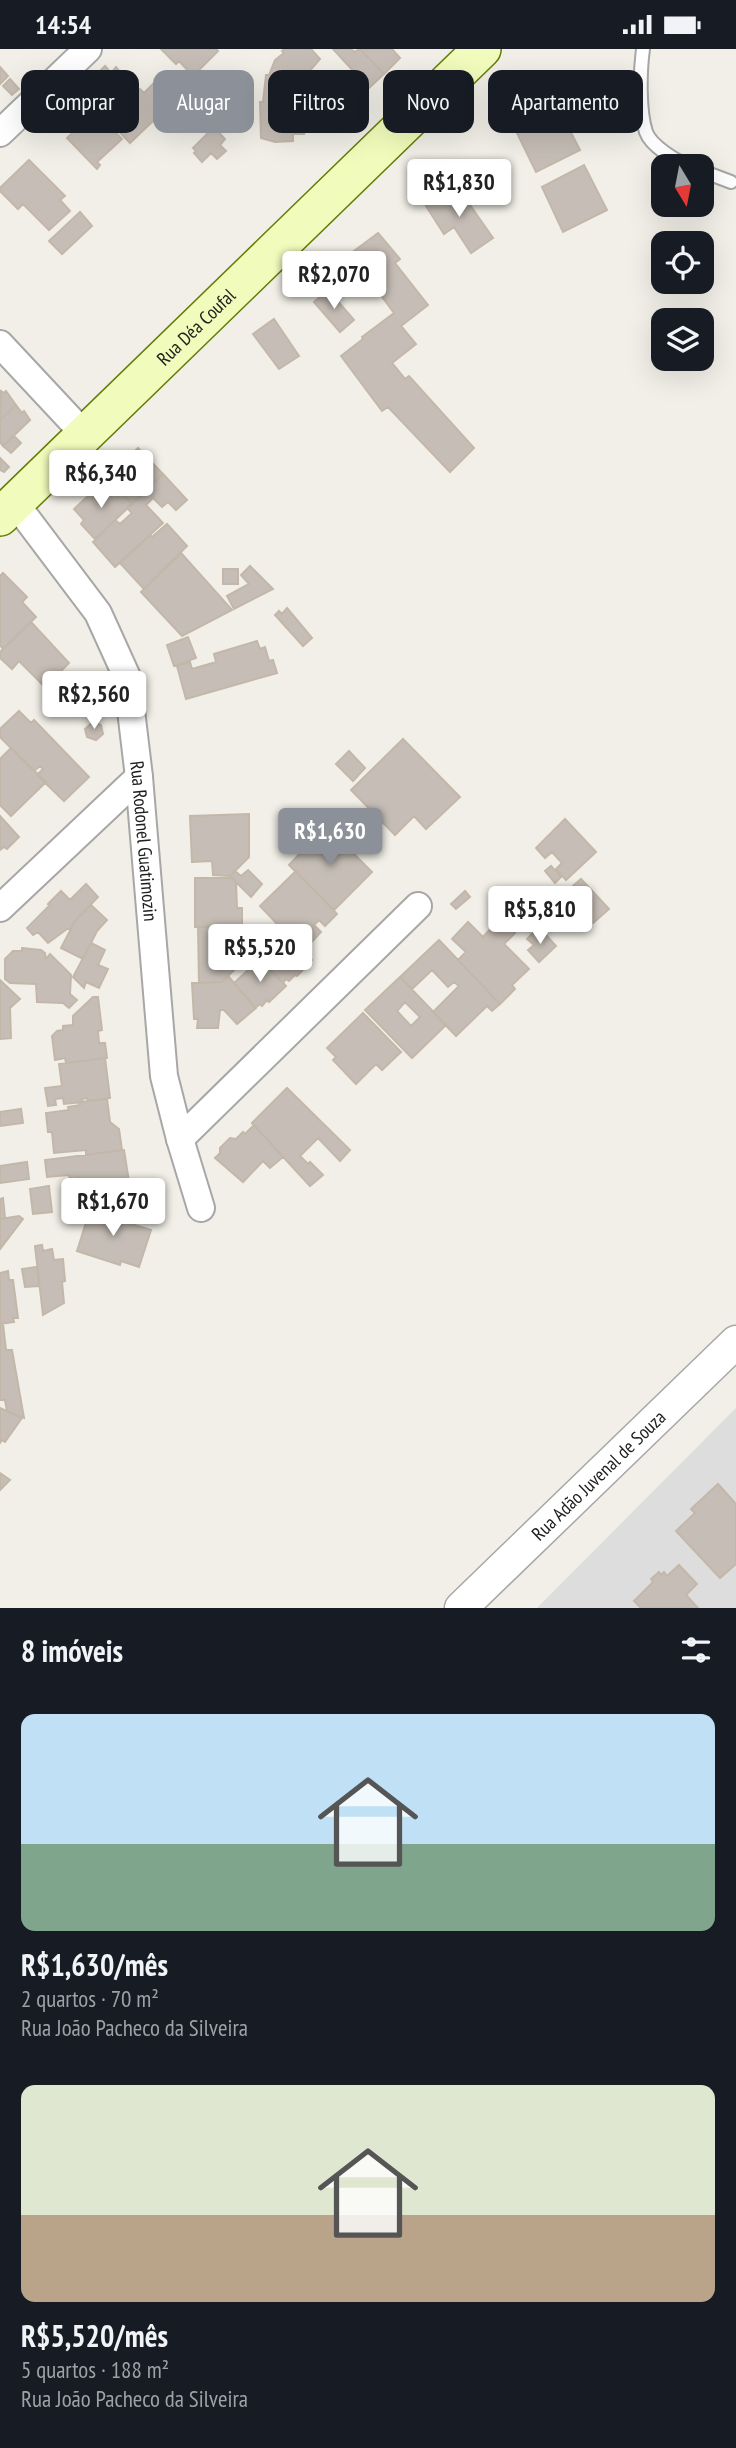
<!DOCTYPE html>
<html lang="pt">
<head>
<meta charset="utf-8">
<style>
	body { margin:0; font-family:"PT Sans Narrow",sans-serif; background:#20242c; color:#f1f3f6; height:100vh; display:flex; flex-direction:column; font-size:26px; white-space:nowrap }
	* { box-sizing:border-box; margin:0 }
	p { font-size:23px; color:#9ea1a6 }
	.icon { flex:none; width:38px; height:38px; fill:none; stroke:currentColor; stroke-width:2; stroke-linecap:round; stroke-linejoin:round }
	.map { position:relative; height:1559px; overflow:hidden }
	.side { display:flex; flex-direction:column; background:#171b24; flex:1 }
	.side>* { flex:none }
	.hud { position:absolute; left:21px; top:21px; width:695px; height:63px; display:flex; gap:14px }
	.needle { width:46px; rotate:170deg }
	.controls { position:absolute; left:651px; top:105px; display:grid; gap:14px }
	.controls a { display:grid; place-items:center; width:63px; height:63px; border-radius:14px; background:#171b24; box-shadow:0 7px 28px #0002; font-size:35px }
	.price { position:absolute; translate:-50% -60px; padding:0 16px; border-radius:7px; background:#fff; color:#222; font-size:23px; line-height:46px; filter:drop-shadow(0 2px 4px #0008) }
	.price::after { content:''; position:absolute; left:50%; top:42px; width:21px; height:16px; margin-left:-10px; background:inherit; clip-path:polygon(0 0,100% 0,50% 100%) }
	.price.active { background:#8c9099; color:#fff }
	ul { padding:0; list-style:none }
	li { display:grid; align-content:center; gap:14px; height:371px; padding:0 21px }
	li span { display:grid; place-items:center; height:217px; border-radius:14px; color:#555 }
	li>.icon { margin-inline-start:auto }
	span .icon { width:126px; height:126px; fill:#fffc; stroke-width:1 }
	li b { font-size:30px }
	h2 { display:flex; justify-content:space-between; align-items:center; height:84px; padding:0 21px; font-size:30px }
	.chip { padding:0 24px; border-radius:14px; background:#171b24; box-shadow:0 7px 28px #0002; font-size:24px; line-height:63px }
	.chip.active { background:#8c9099; color:#fff }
	.status { display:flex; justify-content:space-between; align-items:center; height:49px; padding:0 35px; background:#171b24; direction:ltr }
	.status svg { height:19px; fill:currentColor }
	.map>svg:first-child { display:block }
</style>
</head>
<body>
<div class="status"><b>14:54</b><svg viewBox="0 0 49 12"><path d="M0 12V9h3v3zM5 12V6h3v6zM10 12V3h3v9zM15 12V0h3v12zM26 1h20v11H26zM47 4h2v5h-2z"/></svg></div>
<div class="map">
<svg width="736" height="1559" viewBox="0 0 736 1559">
	<rect width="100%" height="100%" fill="#f1efe7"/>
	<path fill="#dedddd" d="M736 1359V1559H537Z"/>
	<path fill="#c6beb6" stroke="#c3b7a9" stroke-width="2" fill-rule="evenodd" d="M161 0H216L218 2 193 27 179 12 176 15Z
		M284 0H311L320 10 307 25 302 38 312 56 329 57V78H307L304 85H293V92L275 93 261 89 260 53H263L266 26H269L275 11 284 4 282 2Z
		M333 0H351L354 3 360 0 384 25 369 39Z
		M360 0H392L400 9 384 25Z
		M105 17 111 24 116 18 137 42 133 46 128 41 114 54 118 58 107 70 81 41Z
		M0 18 8 27 0 35Z
		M10 30 19 40 12 46 3 37Z
		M157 31 176 50 172 54 177 59 159 76 154 71 130 94 107 70 118 58 114 54 128 41 133 46 140 40 144 44Z
		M89 50 117 81 115 83 122 90 97 113 100 116 97 120 67 89 81 76 72 66Z
		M558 58 580 101 536 123 515 80Z
		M214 78 225 90 220 96 226 102 217 110 211 104 202 113 194 104 196 102 193 99Z
		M29 111 65 147 60 151 70 162 49 181 23 155 18 160 0 142V139Z
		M584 116 607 161 563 183 542 138Z
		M456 136 493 189 471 204 454 178 444 185 426 157Z
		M80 163 92 177 62 205 49 192Z
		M378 184 400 210 395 214 428 256 401 277 416 295 392 314 405 330 409 327 474 399 450 423 388 358 382 362 341 307 363 290 362 288 394 264 350 205Z
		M328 241 354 271 340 283 314 253Z
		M274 270 299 307 279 320 253 285Z
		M1 342 4 344 6 342 16 356 0 371Z
		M16 356 22 364 24 362 30 371 3 397 0 393V371Z
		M14 387 21 394 11 404 3 397Z
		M138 399 163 425 132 455 119 442 136 425V421L126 411Z
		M0 409 9 418 4 423 0 421Z
		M163 425 187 451 176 461 168 453 162 458 153 449 146 456 163 474 115 518 93 493 115 471 120 475 132 464 127 459Z
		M103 433 118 448 121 444 132 455 95 490 81 475 84 471 74 460Z
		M167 475 187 497 144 540 120 514 150 486 152 488Z
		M181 504 232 561 182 587 141 543Z
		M250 517 273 540 234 560 227 547 249 535 241 526Z
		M223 520H238V535H223Z
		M3 524 27 548 22 553 36 568 3 600 0 596V527Z
		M287 559 312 589 303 597 275 566 279 562 282 565Z
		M31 573 69 614 45 638 19 612 12 620 0 609V603Z
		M188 588 196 609 174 617 167 596Z
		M257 592 260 600 265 598 269 612 273 611 277 624 186 650 177 617 190 613 192 620 216 613 214 605Z
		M19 662 31 674 34 671 89 728 64 752 37 726 43 720 40 717 34 722 0 688V680Z
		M93 673 101 676 103 685 96 691 87 688 85 680Z
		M403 690 460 748 426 780 414 767 395 786 351 741Z
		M11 699 46 733 11 767 0 756V710Z
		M349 702 365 719 353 732 336 715Z
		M249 765V808L230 827 213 826 212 812 192 813 190 767Z
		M0 767 19 788 7 800 4 798 0 801Z
		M565 770 596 803 566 831 556 820 562 814 552 803 545 809 536 799Z
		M326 777 372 823 334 861 289 816Z
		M551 817 561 828 555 834 545 822Z
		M248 821 262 835 251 848 230 827 235 822 241 827Z
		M296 822 337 865 325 877 319 871 314 876 321 883 303 902 260 857Z
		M195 829H233L236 833 237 859H242V877L195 878Z
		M581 830 609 860 593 874 565 844Z
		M86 835 98 848 75 872 71 880H67L48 894 38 883 33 886 27 879 50 856 48 855 61 842 70 851Z
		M465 842 470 848 456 860 451 855Z
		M508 849 519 860 510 869 500 858Z
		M91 856 107 871 97 882 83 910 61 899 75 872Z
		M498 872 500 874 503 872 515 884 504 895 529 920 512 936 515 940 500 955 458 911 466 903 452 890 468 873 483 888Z
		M240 877 241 914 222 933 199 934 198 878Z
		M536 881 542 887 545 885 556 897 539 913 528 901 534 896 527 890Z
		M286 884 312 911 297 927 295 926 289 932 286 930 283 934 260 910Z
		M439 891 500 955 492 962 487 957 456 987 433 963 459 937 454 933 448 938 432 921 412 940 400 928Z
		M91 894 105 901 98 916 108 920 99 939 86 933 84 939 73 928Z
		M22 899 41 901 45 904 46 910 50 905 71 926 70 945 77 951 69 959 63 954 37 953 36 935 10 934 5 930V910L13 902H22Z
		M260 910 286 937 269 953 267 951 262 957 260 955 255 959 234 934Z
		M228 927 256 959 237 975 224 961H220L218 979H197L198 970H194L192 934 222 933Z
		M400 928 446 976 412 1009 365 961ZM405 953 420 968 411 977 397 962Z
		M0 931 20 950 10 959 11 989 0 990Z
		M93 948H98L102 981 98 982 99 994H105L107 1009 66 1014 65 1009 55 1011 52 987 57 982 63 981V977L73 976V967Z
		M363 964 401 1003 382 1021 376 1015 356 1035 333 1011 336 1008 327 999Z
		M105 1009 110 1049 88 1052 87 1049 82 1050V1053L64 1055 63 1049 55 1050 56 1056 48 1057 45 1039 62 1037 59 1015Z
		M287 1039 350 1101 340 1112 318 1089 300 1107 308 1115 310 1113 323 1126 310 1137 252 1074Z
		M107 1050 110 1073 119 1080 122 1101 86 1106V1101L54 1104 52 1083H48L46 1064 69 1061 68 1058 80 1056V1053Z
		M21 1060 23 1074 0 1077V1063Z
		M254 1076 283 1108 270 1119 263 1112 243 1133 215 1109 220 1104V1099L230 1089 236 1090 243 1083 245 1085Z
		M124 1101 130 1139 138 1137 139 1152 97 1157 96 1151 82 1153 79 1129 70 1131 69 1126 47 1128 45 1111Z
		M27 1113 29 1130 0 1134V1117Z
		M49 1137 52 1163 33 1165 30 1140Z
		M3 1149 5 1169 0 1170V1150Z
		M109 1156 112 1157 108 1168 151 1181 139 1218 121 1212 120 1216 77 1202 91 1158Z
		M19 1167 23 1170 0 1200V1170Z
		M42 1196 43 1202 52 1200 54 1211 63 1210 65 1232 62 1233 64 1254 43 1266 35 1197Z
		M37 1218 39 1237 25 1238 22 1220Z
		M8 1222 9 1231H13L18 1269H13L14 1273 0 1275V1224Z
		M0 1275H3L6 1301H12L24 1369 7 1362 5 1351H0Z
		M0 1359 22 1369 5 1393 2 1391 0 1394Z
		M0 1424 10 1431 0 1441Z
		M718 1435 736 1455V1515L720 1529 676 1482 695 1464 691 1460Z
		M679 1516 697 1535 686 1546 698 1559H641L634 1552 653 1533 651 1530 659 1523 661 1526 664 1523 667 1527Z"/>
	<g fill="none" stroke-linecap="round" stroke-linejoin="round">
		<g stroke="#a7a7a7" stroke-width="16">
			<path id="service" d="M643 0C640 22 639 62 646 83 651 97 676 112 689 117
				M702 122 731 133"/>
		</g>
		<g stroke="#a7a7a7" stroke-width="30">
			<g id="minor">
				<path d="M0 84 88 0"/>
				<path d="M0 295 85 386"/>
				<path id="s1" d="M15 454 98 564 127 628 139 728 164 1027 180 1090 201 1159"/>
				<path d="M0 859 139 728"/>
				<path d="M180 1090 418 857"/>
			</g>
		</g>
		<g stroke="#a7a7a7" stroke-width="35">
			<g id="tertiary">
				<path id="s2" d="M461 1559 736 1293"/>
			</g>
		</g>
		<g stroke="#637c03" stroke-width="40">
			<g id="secondary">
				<path id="s3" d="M0 468 482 0"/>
			</g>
		</g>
		<use href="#service" stroke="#fff" stroke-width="12"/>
		<use href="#minor" stroke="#fff" stroke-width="26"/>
		<use href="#tertiary" stroke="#fff" stroke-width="32"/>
		<use href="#secondary" stroke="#f1fbbb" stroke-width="37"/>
	</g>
	<g text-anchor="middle" stroke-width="5" stroke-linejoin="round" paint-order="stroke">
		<g font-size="19" fill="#202020" stroke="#fff">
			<text dy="7" stroke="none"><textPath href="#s3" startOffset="273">Rua Déa Coufal</textPath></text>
			<text dy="7" stroke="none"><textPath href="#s1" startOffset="373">Rua Rodonel Guatimozin</textPath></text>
			<text dy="7" stroke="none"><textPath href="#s2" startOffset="191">Rua Adão Juvenal de Souza</textPath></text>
		</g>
	</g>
</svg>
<div class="controls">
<a><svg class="needle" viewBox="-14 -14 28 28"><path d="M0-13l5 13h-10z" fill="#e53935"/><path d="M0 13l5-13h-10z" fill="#9ea1a6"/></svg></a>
<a><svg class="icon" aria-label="locate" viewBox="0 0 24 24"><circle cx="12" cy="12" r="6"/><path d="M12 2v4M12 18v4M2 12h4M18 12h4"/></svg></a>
<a><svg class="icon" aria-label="layers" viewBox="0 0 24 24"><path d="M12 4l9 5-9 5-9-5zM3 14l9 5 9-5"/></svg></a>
</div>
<b class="price" style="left:459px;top:170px">R$1,830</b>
<b class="price" style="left:334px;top:262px">R$2,070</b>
<b class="price" style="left:101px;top:461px">R$6,340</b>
<b class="price" style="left:94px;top:682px">R$2,560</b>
<b class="price active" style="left:330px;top:819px">R$1,630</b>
<b class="price" style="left:540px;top:897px">R$5,810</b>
<b class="price" style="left:260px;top:935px">R$5,520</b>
<b class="price" style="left:113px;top:1189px">R$1,670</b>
<div class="hud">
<a class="chip">Comprar</a>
<a class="chip active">Alugar</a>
<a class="chip">Filtros</a>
<a class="chip">Novo</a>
<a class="chip">Apartamento</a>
</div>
</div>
<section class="side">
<h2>8 imóveis<svg class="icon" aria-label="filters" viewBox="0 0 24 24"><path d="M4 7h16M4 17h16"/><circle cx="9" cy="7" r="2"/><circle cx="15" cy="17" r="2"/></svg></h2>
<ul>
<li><span style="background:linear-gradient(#bfe0f5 60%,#7fa58c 0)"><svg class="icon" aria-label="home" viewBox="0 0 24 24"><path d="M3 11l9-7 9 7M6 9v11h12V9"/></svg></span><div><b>R$1,630/mês</b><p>2 quartos · 70 m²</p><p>Rua João Pacheco da Silveira</p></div></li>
<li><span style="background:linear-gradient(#dfe7d0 60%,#b9a48a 0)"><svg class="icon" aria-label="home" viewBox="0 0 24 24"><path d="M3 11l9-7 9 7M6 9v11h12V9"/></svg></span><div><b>R$5,520/mês</b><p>5 quartos · 188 m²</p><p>Rua João Pacheco da Silveira</p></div></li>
</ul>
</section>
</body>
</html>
